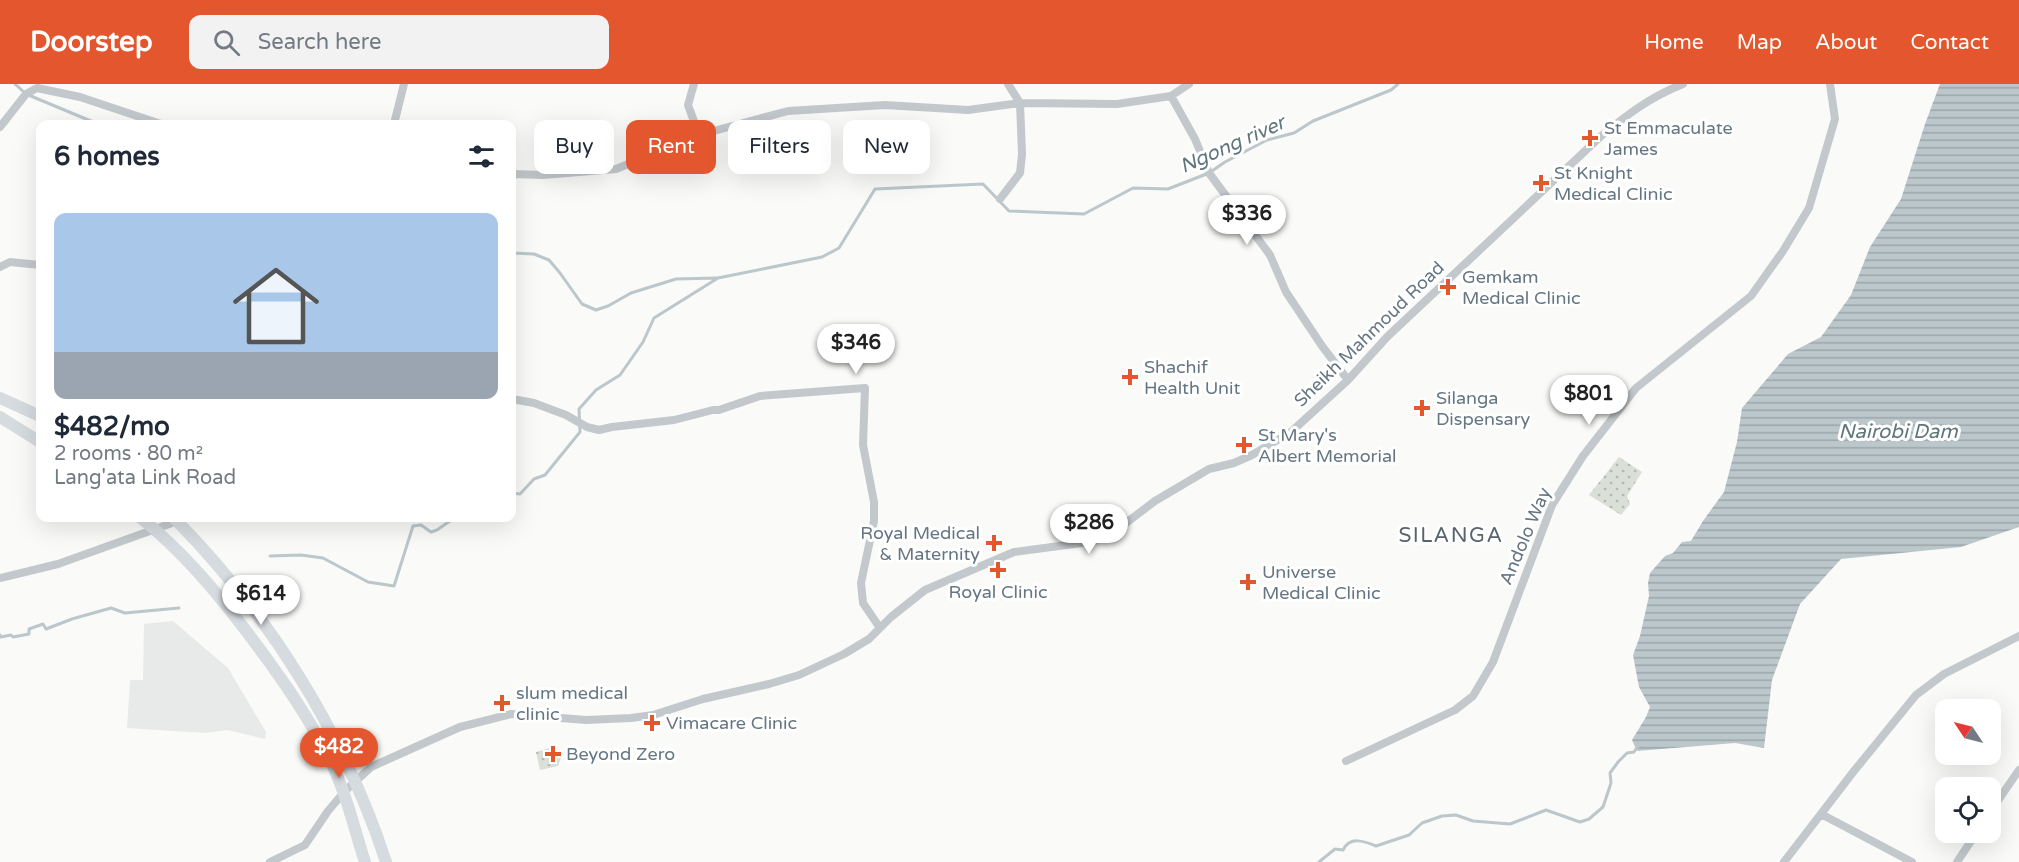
<!DOCTYPE html>
<html lang="en">
<head>
<meta charset="utf-8">
<style>
	body { margin:0; font-family:"Varela Round",sans-serif; background:#f2f2f3; color:#1f2937; height:100vh; display:flex; flex-direction:column; font-size:22px; white-space:nowrap }
	* { box-sizing:border-box; margin:0 }
	p { font-size:20px; color:#747a83 }
	.icon { flex:none; width:33px; height:33px; fill:none; stroke:currentColor; stroke-width:2; stroke-linecap:round; stroke-linejoin:round }
	.map { position:relative; flex:1; overflow:hidden }
	.sheet { position:absolute; left:36px; top:36px; width:480px; height:402px; display:flex; flex-direction:column; background:#fff; border-radius:12px; box-shadow:0 6px 24px #0002 }
	.sheet>* { flex:none }
	.top-card { position:absolute; left:534px; top:36px; width:570px; height:54px; display:flex; gap:12px }
	.needle { width:39px; rotate:305deg }
	.buttons { position:absolute; left:1935px; top:615px; display:grid; gap:12px }
	.buttons a { display:grid; place-items:center; width:66px; height:66px; border-radius:12px; background:#fff; box-shadow:0 6px 24px #0002; font-size:30px }
	.price { position:absolute; translate:-50% -51px; padding:0 14px; border-radius:21px; background:#fff; color:#222; font-size:20px; line-height:39px; filter:drop-shadow(0 2px 3px #0008) }
	.price::after { content:''; position:absolute; left:50%; top:36px; width:18px; height:14px; margin-left:-9px; background:inherit; clip-path:polygon(0 0,100% 0,50% 100%) }
	.price.on { background:#e4572e; color:#fff }
	ul { padding:0; list-style:none }
	li { display:grid; align-content:center; gap:12px; height:318px; padding:0 18px }
	li span { display:grid; place-items:center; height:186px; border-radius:12px; color:#555 }
	li>.icon { margin-inline-start:auto }
	span .icon { width:108px; height:108px; fill:#fffc; stroke-width:1 }
	li b { font-size:26px }
	h2 { display:flex; justify-content:space-between; align-items:center; height:72px; padding:0 18px; font-size:26px }
	.tag { padding:0 21px; border-radius:12px; background:#fff; box-shadow:0 6px 24px #0002; font-size:21px; line-height:54px }
	.tag.on { background:#e4572e; color:#fff }
	header { display:flex; align-items:center; gap:36px; box-sizing:border-box; height:84px; padding:0 30px; background:#e4572e; color:#fff }
	header strong { font-size:28px }
	nav { display:flex; gap:33px; margin-inline-start:auto; font-size:21px }
	.search { width:420px; height:54px; background:#f2f2f3; display:flex; align-items:center; gap:15px; box-sizing:border-box; padding:0 21px; border-radius:12px; color:#747a83; font-size:22px }
	.map>svg:first-child { display:block }
</style>
</head>
<body>
<header>
<strong>Doorstep</strong>
<div class="search"><svg class="icon" aria-label="search" viewBox="0 0 24 24"><circle cx="10" cy="10" r="6"/><path d="M15 15l6 6"/></svg>Search here</div>
<nav><a>Home</a><a>Map</a><a>About</a><a>Contact</a></nav>
</header>
<div class="map">
<svg width="2019" height="778" viewBox="0 0 2019 778">
	<defs>
		<pattern id="grass-dots" width="8" height="8" patternUnits="userSpaceOnUse" patternTransform="scale(1.5)"><rect width="8" height="8" fill="#dadfd7"/><path d="M2 2h.1M6 6h.1" fill="none" stroke="#b4b9b4" stroke-width="1.8" stroke-linecap="round"/></pattern>
		<pattern id="water-rules" width="6" height="5" patternUnits="userSpaceOnUse" patternTransform="scale(1.5)"><rect width="6" height="5" fill="#bbc7cb"/><path d="M0 2.5h6" fill="none" stroke="#9ca6aa"/></pattern>
	</defs>
	<rect width="100%" height="100%" fill="#fafaf8"/>
	<path fill="#e8e9e9" d="M173 537 228 584 266 648 265 655 227 646 206 649 127 644 130 596H143L144 540Z"/>
	<path fill="url(#grass-dots)" d="M1619 373 1642 388 1627 412 1630 420 1621 431 1589 411Z
		M550 664 562 671 558 682 540 686 536 668Z"/>
	<path fill="url(#water-rules)" d="M1940 0H2019V443L1961 463 1841 475 1800 520 1772 596 1764 664 1735 659 1637 667 1632 656 1646 633 1650 623 1639 603 1633 571 1640 552 1649 512 1648 499 1650 489 1665 472 1673 469 1682 458 1691 457 1703 437 1724 408 1737 358 1742 324 1788 270 1821 253 1851 211 1870 163 1901 115 1925 40Z"/>
	<g fill="none" stroke-linecap="round" stroke-linejoin="round">
		<path stroke="#bbc7cb" stroke-width="3" d="M15 0 26 10 98 40
			M512 169 534 170 549 176 560 189 582 220 596 226 608 222 631 209 676 195 717 194
			M512 409 520 410 534 395 545 391 580 348 579 325 596 306 620 291 643 258 654 234 718 194 822 173 839 164 875 105 983 100 1009 127 1084 130 1133 104 1168 105 1209 89 1225 78 1267 56 1294 49 1313 37 1391 6 1398 0
			M270 472 301 471 323 474 368 498 394 502 413 442 421 441 431 448 437 446 454 434
			M0 551 1 553 11 551 13 553 29 550V545L43 540 46 545 72 535 111 524 125 529 179 524
			M1319 778 1335 765 1343 766C1350 752 1364 757 1376 762L1409 751 1422 739 1442 732 1456 731 1473 737 1510 740 1546 726 1580 738 1589 735 1603 723 1611 699 1610 689 1618 678 1627 669 1634 668 1638 662"/>
		<path stroke="#c3c8cc" stroke-width="8" d="M694 0 688 21 699 51
			M1171 12 1195 55 1209 89 1270 171 1286 208 1322 262 1348 296
			M394 40 404 0
			M0 43 26 10 37 4 80 13 161 40
			M512 90 543 91 616 85 699 51 788 27 885 21 968 26 1020 19 1117 20 1171 12 1189 0
			M1000 115 1020 89 1022 70 1020 19 1008 0
			M0 183 10 178 40 181
			M512 315 534 319 566 331 587 343 599 346 612 343 674 336 713 326H719L760 312 865 304 863 361 874 418V437L861 499 863 519 880 544
			M0 494 58 480 186 434
			M1346 677 1455 626 1473 612 1493 578 1552 421 1583 372 1636 304 1751 212 1783 167 1809 124 1835 35 1830 0
			M1990 728 2019 686
			M1821 730 1912 778
			M270 778 305 761 328 727 345 707 371 683 460 643 511 630 586 636 631 634 653 631 703 615 769 600 799 591 844 570 869 555 891 533 925 506 1014 468 1089 458 1114 448 1155 417 1209 385 1234 379 1252 371 1291 348 1348 296 1387 253 1600 53C1628 30 1650 13 1683 0
			M1784 778 1854 687 1916 611 1944 590 2019 552
			M1957 778 1977 748"/>
		<path stroke="#d6dbdf" stroke-width="12" d="M0 314 40 332
			M0 333 40 358
			M141 434C182 467 215 506 247 548 280 592 312 636 335 687 348 715 355 748 365 778
			M174 434C269 530 344 649 386 778"/>
	</g>
	<g fill="#e4572e" stroke="#fff" stroke-width="2">
		<path d="M1587 45h6v6h6v6h-6v6h-6v-6h-6v-6h6z"/>
		<path d="M1538 90h6v6h6v6h-6v6h-6v-6h-6v-6h6z"/>
		<path d="M1445 194h6v6h6v6h-6v6h-6v-6h-6v-6h6z"/>
		<path d="M1127 284h6v6h6v6h-6v6h-6v-6h-6v-6h6z"/>
		<path d="M1419 315h6v6h6v6h-6v6h-6v-6h-6v-6h6z"/>
		<path d="M1241 352h6v6h6v6h-6v6h-6v-6h-6v-6h6z"/>
		<path d="M991 450h6v6h6v6h-6v6h-6v-6h-6v-6h6z"/>
		<path d="M995 477h6v6h6v6h-6v6h-6v-6h-6v-6h6z"/>
		<path d="M1245 489h6v6h6v6h-6v6h-6v-6h-6v-6h6z"/>
		<path d="M499 610h6v6h6v6h-6v6h-6v-6h-6v-6h6z"/>
		<path d="M649 630h6v6h6v6h-6v6h-6v-6h-6v-6h6z"/>
		<path d="M550 661h6v6h6v6h-6v6h-6v-6h-6v-6h6z"/>
	</g>
	<g text-anchor="middle" stroke-width="6" stroke-linejoin="round" paint-order="stroke">
		<g font-size="18" fill="#657683" stroke="#fff" text-anchor="start">
			<text x="1604" y="50">St Emmaculate<tspan x="1604" dy="21">James</tspan></text>
			<text x="1554" y="95">St Knight<tspan x="1554" dy="21">Medical Clinic</tspan></text>
			<text x="1462" y="199">Gemkam<tspan x="1462" dy="21">Medical Clinic</tspan></text>
			<text x="1144" y="289">Shachif<tspan x="1144" dy="21">Health Unit</tspan></text>
			<text x="1436" y="320">Silanga<tspan x="1436" dy="21">Dispensary</tspan></text>
			<text x="1258" y="357">St Mary's<tspan x="1258" dy="21">Albert Memorial</tspan></text>
			<text x="980" y="455" text-anchor="end">Royal Medical<tspan x="980" dy="21">&amp; Maternity</tspan></text>
			<text x="1262" y="494">Universe<tspan x="1262" dy="21">Medical Clinic</tspan></text>
			<text x="998" y="514" text-anchor="middle">Royal Clinic</text>
			<text x="516" y="615">slum medical<tspan x="516" dy="21">clinic</tspan></text>
			<text x="666" y="645">Vimacare Clinic</text>
			<text x="566" y="676">Beyond Zero</text>
		</g>
		<g font-size="18" fill="#657683" stroke="#fff">
			<text transform="translate(1369 250) rotate(-44)" y="6">Sheikh Mahmoud Road</text>
			<text transform="translate(1525 452) rotate(-67)" y="6">Andolo Way</text>
		</g>
		<g font-size="20" font-style="italic" fill="#60757c" stroke="#fff">
			<text transform="translate(1232 60) rotate(-24)" y="7">Ngong river</text>
			<text x="1898" y="354">Nairobi Dam</text>
		</g>
		<g font-size="21" letter-spacing="1.5" fill="#57646e" stroke="#fff">
			<text x="1451" y="458">SILANGA</text>
		</g>
	</g>
</svg>
<div class="buttons">
<a><svg class="needle" viewBox="-14 -14 28 28"><path d="M0-13l5 13h-10z" fill="#e53935"/><path d="M0 13l5-13h-10z" fill="#747a83"/></svg></a>
<a><svg class="icon" aria-label="locate" viewBox="0 0 24 24"><circle cx="12" cy="12" r="6"/><path d="M12 2v4M12 18v4M2 12h4M18 12h4"/></svg></a>
</div>
<b class="price" style="left:1247px;top:162px">$336</b>
<b class="price" style="left:856px;top:291px">$346</b>
<b class="price" style="left:1589px;top:342px">$801</b>
<b class="price" style="left:1089px;top:471px">$286</b>
<b class="price" style="left:261px;top:542px">$614</b>
<b class="price on" style="left:339px;top:695px">$482</b>
<div class="top-card">
<a class="tag">Buy</a>
<a class="tag on">Rent</a>
<a class="tag">Filters</a>
<a class="tag">New</a>
</div>
<section class="sheet">
<h2>6 homes<svg class="icon" aria-label="filters" viewBox="0 0 24 24"><path d="M4 7h16M4 17h16"/><circle cx="9" cy="7" r="2"/><circle cx="15" cy="17" r="2"/></svg></h2>
<ul>
<li><span style="background:linear-gradient(#a9c7e8 75%,#9aa5b1 0)"><svg class="icon" aria-label="home" viewBox="0 0 24 24"><path d="M3 11l9-7 9 7M6 9v11h12V9"/></svg></span><div><b>$482/mo</b><p>2 rooms · 80 m²</p><p>Lang'ata Link Road</p></div></li>
</ul>
</section>
</div>
</body>
</html>
